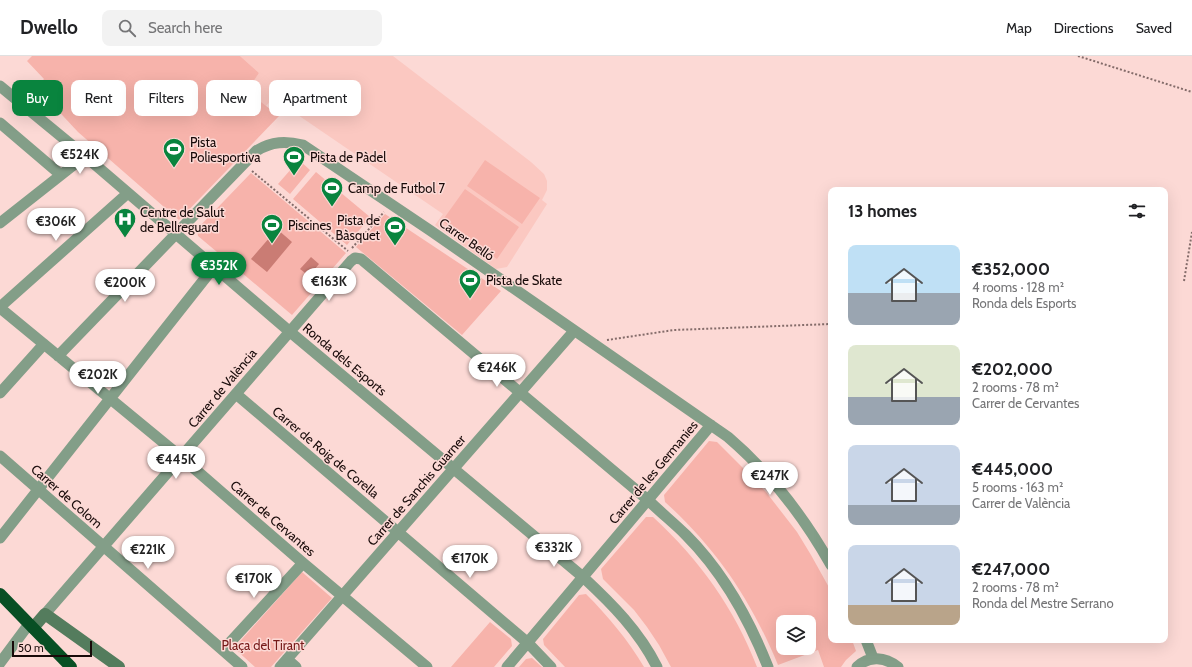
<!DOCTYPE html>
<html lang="en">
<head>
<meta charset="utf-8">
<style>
	body { margin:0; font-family:Cabin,sans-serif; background:#f2f2f2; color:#202124; height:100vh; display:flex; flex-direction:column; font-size:15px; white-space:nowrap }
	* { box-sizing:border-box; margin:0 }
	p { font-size:13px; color:#757577 }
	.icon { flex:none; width:22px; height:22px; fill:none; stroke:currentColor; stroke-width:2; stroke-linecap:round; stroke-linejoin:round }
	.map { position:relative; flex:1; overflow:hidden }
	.sheet { position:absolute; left:828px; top:131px; width:340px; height:456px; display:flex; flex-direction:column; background:#fff; border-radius:8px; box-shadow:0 4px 16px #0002 }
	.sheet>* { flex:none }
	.hud { position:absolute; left:12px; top:24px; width:380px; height:36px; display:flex; gap:8px }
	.fabs { position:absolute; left:776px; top:559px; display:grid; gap:8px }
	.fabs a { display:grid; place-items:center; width:40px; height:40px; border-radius:8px; background:#fff; box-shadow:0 4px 16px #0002; font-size:20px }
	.scale { position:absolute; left:12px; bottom:10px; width:80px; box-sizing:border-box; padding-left:4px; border:2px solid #180a09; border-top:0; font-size:11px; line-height:14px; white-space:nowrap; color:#180a09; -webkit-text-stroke:3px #fcd9d5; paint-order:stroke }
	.price { position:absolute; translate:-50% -34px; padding:0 9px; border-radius:14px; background:#fff; color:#222; font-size:13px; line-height:26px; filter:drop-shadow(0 1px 2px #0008) }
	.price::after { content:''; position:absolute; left:50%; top:24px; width:12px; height:9px; margin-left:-6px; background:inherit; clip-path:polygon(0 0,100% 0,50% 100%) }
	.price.current { background:#09843e; color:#fff }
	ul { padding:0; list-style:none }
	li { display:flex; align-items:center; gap:12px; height:100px; padding:0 20px }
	li span { display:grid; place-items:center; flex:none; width:112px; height:80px; border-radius:8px; color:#555 }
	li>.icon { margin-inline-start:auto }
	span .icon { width:48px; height:48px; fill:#fffc; stroke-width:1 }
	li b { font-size:17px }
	h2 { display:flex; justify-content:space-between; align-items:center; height:48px; padding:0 20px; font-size:17px }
	.pill { padding:0 14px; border-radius:8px; background:#fff; box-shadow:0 4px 16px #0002; font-size:14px; line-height:36px }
	.pill.current { background:#09843e; color:#fff }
	header { display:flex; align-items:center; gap:24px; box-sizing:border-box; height:56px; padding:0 20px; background:#fff; border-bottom:1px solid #e0e0e0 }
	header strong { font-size:19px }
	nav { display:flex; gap:22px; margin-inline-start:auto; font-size:14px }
	.search { width:280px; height:36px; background:#f2f2f2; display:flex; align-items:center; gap:10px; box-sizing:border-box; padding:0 14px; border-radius:8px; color:#757577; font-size:15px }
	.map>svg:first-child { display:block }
</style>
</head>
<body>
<header>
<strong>Dwello</strong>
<div class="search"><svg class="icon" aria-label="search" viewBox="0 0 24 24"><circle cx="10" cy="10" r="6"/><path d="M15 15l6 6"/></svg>Search here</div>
<nav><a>Map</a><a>Directions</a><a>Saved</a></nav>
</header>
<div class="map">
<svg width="1192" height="611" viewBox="0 0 1192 611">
	<rect width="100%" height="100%" fill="#fcd9d5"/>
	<path fill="#fbc8c1" d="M240 0H393L531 106 544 118 547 125V134L542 144 547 148 507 211 496 213 435 169 443 158 273 42 266 50 247 35 259 17Z"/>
	<path fill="#f7b3ab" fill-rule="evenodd" d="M32 0H240L259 17 247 35 279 60 179 164 78 76 50 46 45 49 31 37 44 23 27 5Z
		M299 104 310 114 290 138 278 128Z
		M485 104 540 142 522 168 467 130Z
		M316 116 370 161 347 189 293 143Z
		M251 117 346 197 292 259 198 180 197 173Z
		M465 133 519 171 497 203 442 165Z
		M385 158 501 235 462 279 356 191Z
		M709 385 717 386 750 419 766 436 797 476 811 499 831 535V584H852L856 595 846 604 841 611H824L818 594 778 609C751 544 717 493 665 446L664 439ZM783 566H809V592H783Z
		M646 461H653C699 503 735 553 757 611H671L659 589 647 571 634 554 603 523 601 513Z
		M302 516 332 542 271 611H255L234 592Z
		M586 538C608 560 628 584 644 611H565L544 589 543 583 579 539Z
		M490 566 511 583 512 590 494 611H451Z
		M532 602 542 611H519L526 603Z"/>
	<path fill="#ca7c74" d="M277 173 292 186 267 216 251 203Z
		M311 201 319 208 309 220 300 213Z"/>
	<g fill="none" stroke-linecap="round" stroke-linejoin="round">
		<path stroke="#846c6a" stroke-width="2" stroke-dasharray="2 2" stroke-linecap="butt" d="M1078 0 1192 36
			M252 115 348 195
			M352 192 384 156
			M1184 225 1192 176
			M607 284 674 274 831 268"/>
		<path stroke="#839e88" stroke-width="11" d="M0 30 85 100 289 275 583 521C612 548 639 575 657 611
			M0 67 61 119
			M0 167 85 100
			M0 251 128 137
			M0 252 181 401 303 507 427 611
			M58 300 256 95C272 85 286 85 303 89L431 175 728 381C770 417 804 461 831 509
			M0 337 44 288
			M236 338 528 587 551 611
			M0 400 242 611
			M0 482 214 211
			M45 558 351 205 355 202 361 203 367 208 648 444C660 456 674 467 686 479 723 516 749 563 768 611
			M866 584 873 602
			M223 594 303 507
			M287 603 296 611
			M0 607 29 568
			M280 611 574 275
			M507 611 711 369
			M857 611C869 599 885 601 898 611"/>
		<path stroke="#547c5d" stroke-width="12" d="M33 572 45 558 119 611"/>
		<path stroke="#084f24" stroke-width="12" d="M0 538 71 611"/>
	</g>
	<defs>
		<g id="stadium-pin" transform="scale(1.15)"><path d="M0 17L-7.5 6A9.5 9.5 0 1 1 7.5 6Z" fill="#09843e" stroke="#fcd9d5"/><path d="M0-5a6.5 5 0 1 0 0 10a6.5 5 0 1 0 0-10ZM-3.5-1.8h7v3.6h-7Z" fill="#fff"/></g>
		<g id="hospital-pin" transform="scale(1.15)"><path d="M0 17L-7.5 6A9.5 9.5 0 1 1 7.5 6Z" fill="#09843e" stroke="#fcd9d5"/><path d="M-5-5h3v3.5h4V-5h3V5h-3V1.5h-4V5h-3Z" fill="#fff"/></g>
	</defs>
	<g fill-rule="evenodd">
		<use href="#stadium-pin" x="174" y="93"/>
		<use href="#stadium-pin" x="294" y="101"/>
		<use href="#stadium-pin" x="332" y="132"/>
		<use href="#hospital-pin" x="125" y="163"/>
		<use href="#stadium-pin" x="272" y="169"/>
		<use href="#stadium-pin" x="395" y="171"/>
		<use href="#stadium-pin" x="470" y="224"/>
	</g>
	<g text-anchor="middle" stroke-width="3" stroke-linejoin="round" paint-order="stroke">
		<g font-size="13" fill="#180a09" stroke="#fcd9d5" text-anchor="start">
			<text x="190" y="91">Pista<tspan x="190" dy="15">Poliesportiva</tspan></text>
			<text x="310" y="106">Pista de Pàdel</text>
			<text x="348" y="137">Camp de Futbol 7</text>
			<text x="140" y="161">Centre de Salut<tspan x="140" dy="15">de Bellreguard</tspan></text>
			<text x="380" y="169" text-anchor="end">Pista de<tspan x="380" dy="15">Bàsquet</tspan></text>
			<text x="288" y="174">Piscines</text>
			<text x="486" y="229">Pista de Skate</text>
		</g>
		<g font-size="13" fill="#180a09" stroke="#fcd9d5">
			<text transform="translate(467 183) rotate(35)" y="5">Carrer Belló</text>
			<text transform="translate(345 303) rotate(40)" y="5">Ronda dels Esports</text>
			<text transform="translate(222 332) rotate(-50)" y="5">Carrer de València</text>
			<text transform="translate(326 396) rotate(40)" y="5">Carrer de Roig de Corella</text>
			<text transform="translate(653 416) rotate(-50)" y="5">Carrer de les Germanies</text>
			<text transform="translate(416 434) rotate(-49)" y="5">Carrer de Sanchis Guarner</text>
			<text transform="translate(67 440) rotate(41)" y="5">Carrer de Colom</text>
			<text transform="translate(273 462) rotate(41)" y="5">Carrer de Cervantes</text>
		</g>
		<g font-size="13" fill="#761918" stroke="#fcd9d5">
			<text x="263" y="594">Plaça del Tirant</text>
		</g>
	</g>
</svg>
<div class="fabs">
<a><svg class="icon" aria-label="layers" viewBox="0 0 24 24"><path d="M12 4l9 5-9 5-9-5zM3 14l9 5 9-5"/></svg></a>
</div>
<div class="scale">50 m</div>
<b class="price" style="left:80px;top:119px">€524K</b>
<b class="price" style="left:56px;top:186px">€306K</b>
<b class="price current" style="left:219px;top:230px">€352K</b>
<b class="price" style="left:329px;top:246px">€163K</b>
<b class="price" style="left:125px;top:247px">€200K</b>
<b class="price" style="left:497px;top:332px">€246K</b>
<b class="price" style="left:98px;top:339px">€202K</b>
<b class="price" style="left:176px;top:424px">€445K</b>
<b class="price" style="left:770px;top:440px">€247K</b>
<b class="price" style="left:554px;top:512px">€332K</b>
<b class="price" style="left:148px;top:514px">€221K</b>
<b class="price" style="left:470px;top:523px">€170K</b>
<b class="price" style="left:254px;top:543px">€170K</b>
<div class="hud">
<a class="pill current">Buy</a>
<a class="pill">Rent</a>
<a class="pill">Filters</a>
<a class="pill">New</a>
<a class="pill">Apartment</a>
</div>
<section class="sheet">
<h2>13 homes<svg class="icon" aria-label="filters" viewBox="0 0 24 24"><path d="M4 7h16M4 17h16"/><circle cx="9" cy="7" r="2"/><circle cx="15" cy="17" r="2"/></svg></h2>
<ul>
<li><span style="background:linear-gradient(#bfe0f5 60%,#9aa5b1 0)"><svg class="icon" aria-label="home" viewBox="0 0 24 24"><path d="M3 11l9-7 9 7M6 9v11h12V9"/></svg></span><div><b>€352,000</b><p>4 rooms · 128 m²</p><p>Ronda dels Esports</p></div></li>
<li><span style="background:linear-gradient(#dfe7d0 65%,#9aa5b1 0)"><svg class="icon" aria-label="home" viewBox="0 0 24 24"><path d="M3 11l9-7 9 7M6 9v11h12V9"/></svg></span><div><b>€202,000</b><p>2 rooms · 78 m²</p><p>Carrer de Cervantes</p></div></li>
<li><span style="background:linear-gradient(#c9d6e8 75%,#9aa5b1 0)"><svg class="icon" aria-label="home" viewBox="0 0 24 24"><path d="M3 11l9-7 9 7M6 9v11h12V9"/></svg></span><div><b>€445,000</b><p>5 rooms · 163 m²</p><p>Carrer de València</p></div></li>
<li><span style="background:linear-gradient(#c9d6e8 75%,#b9a48a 0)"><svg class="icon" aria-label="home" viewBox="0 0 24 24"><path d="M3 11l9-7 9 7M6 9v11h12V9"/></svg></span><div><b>€247,000</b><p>2 rooms · 78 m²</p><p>Ronda del Mestre Serrano</p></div></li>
</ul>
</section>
</div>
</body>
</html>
